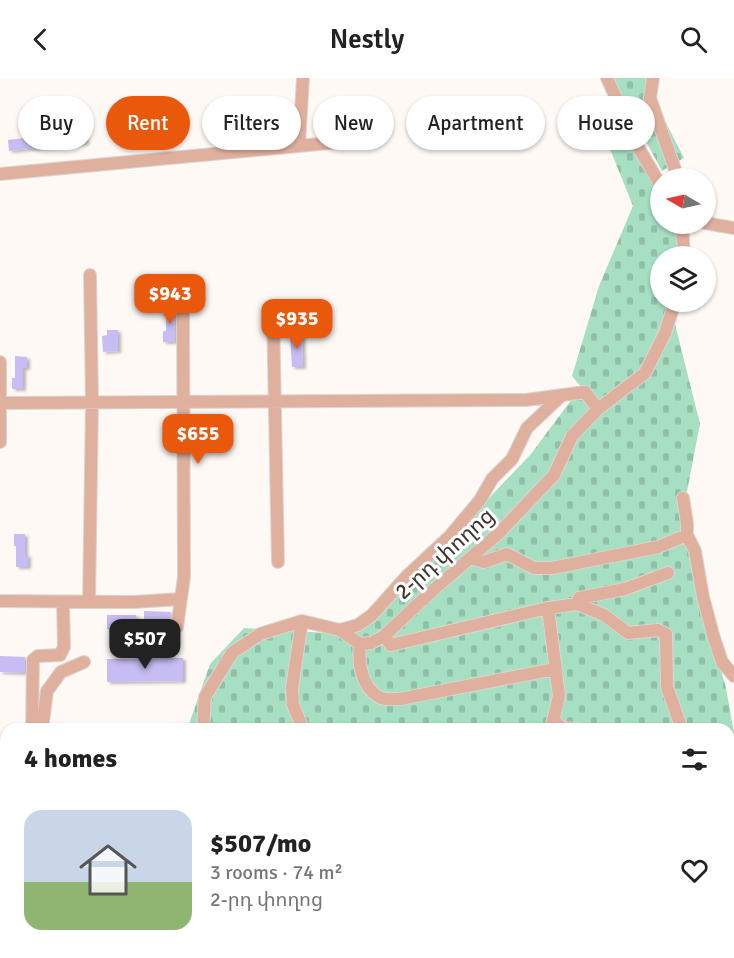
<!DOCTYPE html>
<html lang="en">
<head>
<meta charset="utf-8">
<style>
	body { margin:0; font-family:Signika,"Noto Sans Armenian",sans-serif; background:#f2f2f2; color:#222; height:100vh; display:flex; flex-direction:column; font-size:22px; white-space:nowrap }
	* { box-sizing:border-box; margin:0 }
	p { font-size:20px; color:#767676 }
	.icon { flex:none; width:33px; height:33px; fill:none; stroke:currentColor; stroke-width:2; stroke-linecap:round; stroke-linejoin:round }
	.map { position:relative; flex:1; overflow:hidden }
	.details { position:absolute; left:0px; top:645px; width:735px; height:236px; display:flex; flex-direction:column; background:#fff; border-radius:18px 18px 0 0; box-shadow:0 2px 4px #0004 }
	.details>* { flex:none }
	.hud { position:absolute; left:18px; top:18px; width:699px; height:54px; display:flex; gap:12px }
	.needle { width:39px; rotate:279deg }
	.controls { position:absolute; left:650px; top:90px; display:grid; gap:12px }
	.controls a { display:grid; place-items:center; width:66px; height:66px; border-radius:50%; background:#fff; box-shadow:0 2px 4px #0004; font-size:30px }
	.price { position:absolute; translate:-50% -51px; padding:0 14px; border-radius:12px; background:#ea580c; color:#fff; font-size:20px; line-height:39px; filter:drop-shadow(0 2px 3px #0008) }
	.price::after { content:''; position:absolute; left:50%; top:36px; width:18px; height:14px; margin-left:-9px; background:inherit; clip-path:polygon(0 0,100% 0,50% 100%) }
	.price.on { background:#222; color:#fff }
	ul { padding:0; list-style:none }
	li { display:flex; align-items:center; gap:18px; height:150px; padding:0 24px }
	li+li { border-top:2px solid #e0e0e0 }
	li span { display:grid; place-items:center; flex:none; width:168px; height:120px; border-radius:18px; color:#555 }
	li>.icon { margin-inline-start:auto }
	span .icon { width:72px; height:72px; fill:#fffc; stroke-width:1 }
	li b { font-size:26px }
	h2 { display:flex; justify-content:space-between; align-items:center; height:72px; padding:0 24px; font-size:26px }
	.tag { padding:0 21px; border-radius:27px; background:#fff; box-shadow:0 2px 4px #0004; font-size:21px; line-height:54px }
	.tag.on { background:#ea580c; color:#fff }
	header { display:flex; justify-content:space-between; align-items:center; height:78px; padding:0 24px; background:#fff; font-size:27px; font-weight:600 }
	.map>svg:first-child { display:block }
</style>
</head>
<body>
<header><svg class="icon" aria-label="back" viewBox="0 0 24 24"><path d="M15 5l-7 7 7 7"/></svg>Nestly<svg class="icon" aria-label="search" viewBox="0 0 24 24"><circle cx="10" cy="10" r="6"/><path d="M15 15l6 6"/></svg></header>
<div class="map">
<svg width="734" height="880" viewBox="0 0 734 880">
	<defs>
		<pattern id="cemetery-stones" width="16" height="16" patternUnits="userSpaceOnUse" patternTransform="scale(1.5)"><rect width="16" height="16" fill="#a6dfc2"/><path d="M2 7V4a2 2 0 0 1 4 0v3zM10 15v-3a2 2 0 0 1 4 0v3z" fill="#90c0a7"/></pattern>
		<filter id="shadow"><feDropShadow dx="3" dy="2" stdDeviation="1.5" flood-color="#0004"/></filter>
	</defs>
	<rect width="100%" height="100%" fill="#fef9f5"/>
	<path fill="url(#cemetery-stones)" d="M612 0H648L663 39 684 80 662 93Z
		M626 57 660 111V146H680L681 178H660V224H673L672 234 700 346 683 434 703 530 726 610 734 655 730 676 729 651H190L189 646 210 586 244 550 343 556 369 546 531 376 581 309 572 298 599 208 633 128 606 61Z
		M729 776 734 781V880H321L314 875 729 874Z"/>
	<path fill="#c7bdf4" filter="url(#shadow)" d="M85 53 86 65 9 73 8 62Z
		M166 228H175V264H163V253H166Z
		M107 252H118V273L103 274 102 258 107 257Z
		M290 256H302L303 289H292Z
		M15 278 27 279V290H23V311H12V300H15Z
		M14 456H25V477H28V489H16V468H14Z
		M144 533 171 534 170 541H144Z
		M107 537H136V551H107Z
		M0 578 25 579V595L0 594Z
		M165 580H183V603L107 604V581Z"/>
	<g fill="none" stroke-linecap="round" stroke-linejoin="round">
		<g stroke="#dcd6d1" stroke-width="14">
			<path id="minor" d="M607 0 638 69 660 106
				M653 0 650 20 678 100
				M299 67 303 0
				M0 96 351 63
				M705 145 734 150
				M682 146 684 178
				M273 235 278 484
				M0 284V364
				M0 325 526 322 585 314 598 331
				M683 420 687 445V457L695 473 703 519 714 560 722 584 734 598
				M470 480 484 484 507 476 534 490H552L658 469 687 457
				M0 523 134 524 181 521
				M89 524 92 324 90 197
				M577 526 579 520 625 511 668 495
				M548 530 577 526 604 537 628 555 658 552 666 556 667 609 682 651
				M302 543 292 610 293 627 303 651
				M177 549 184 499 183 221
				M340 552 358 547 372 537 406 499 449 459 480 422 492 401 512 381 527 350 561 318
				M384 558 391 567 548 530 559 618 551 651
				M360 566C358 585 361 610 381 620 386 622 394 621 400 621L555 591
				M555 643 561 650 577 651
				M32 651 33 582 38 578 60 577 64 569 63 524
				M42 651 47 613 61 594 84 584
				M203 651 205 619 232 575 260 556 302 543 340 552 360 566 371 565 384 558 432 513 499 455 554 397 572 358 598 331 645 295 665 255 675 224
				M0 752 6 748
				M729 829 734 835
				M729 858 734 862
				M0 873 6 871
				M380 874 394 877 398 874
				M550 874 555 880
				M617 874 621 880
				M692 874 699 880"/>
		</g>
		<use href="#minor" stroke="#e0b09f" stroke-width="12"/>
	</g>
	<g text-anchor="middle" stroke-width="6" stroke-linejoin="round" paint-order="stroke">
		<g font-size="22" fill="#40372f" stroke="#fff">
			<text transform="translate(444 475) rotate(-42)" y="8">2-րդ փողոց</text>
		</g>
	</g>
</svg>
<div class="controls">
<a><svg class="needle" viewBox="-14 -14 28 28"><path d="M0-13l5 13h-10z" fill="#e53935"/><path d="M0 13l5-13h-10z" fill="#767676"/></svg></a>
<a><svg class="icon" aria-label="layers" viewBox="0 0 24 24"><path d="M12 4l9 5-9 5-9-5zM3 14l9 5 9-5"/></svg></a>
</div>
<b class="price" style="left:170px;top:247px">$943</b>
<b class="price" style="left:297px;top:272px">$935</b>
<b class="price" style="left:198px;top:387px">$655</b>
<b class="price on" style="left:145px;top:592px">$507</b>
<div class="hud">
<a class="tag">Buy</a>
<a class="tag on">Rent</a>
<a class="tag">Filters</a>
<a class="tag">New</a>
<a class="tag">Apartment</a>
<a class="tag">House</a>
</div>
<section class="details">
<h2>4 homes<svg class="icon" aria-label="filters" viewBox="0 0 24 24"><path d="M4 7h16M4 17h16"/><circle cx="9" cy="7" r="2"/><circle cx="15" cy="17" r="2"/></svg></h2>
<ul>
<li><span style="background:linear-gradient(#c9d6e8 60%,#8fb573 0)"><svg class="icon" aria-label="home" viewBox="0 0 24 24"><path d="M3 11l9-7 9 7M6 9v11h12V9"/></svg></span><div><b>$507/mo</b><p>3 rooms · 74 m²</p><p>2-րդ փողոց</p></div><svg class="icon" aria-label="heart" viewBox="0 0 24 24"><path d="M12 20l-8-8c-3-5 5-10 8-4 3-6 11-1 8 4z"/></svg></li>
</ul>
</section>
</div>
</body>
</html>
